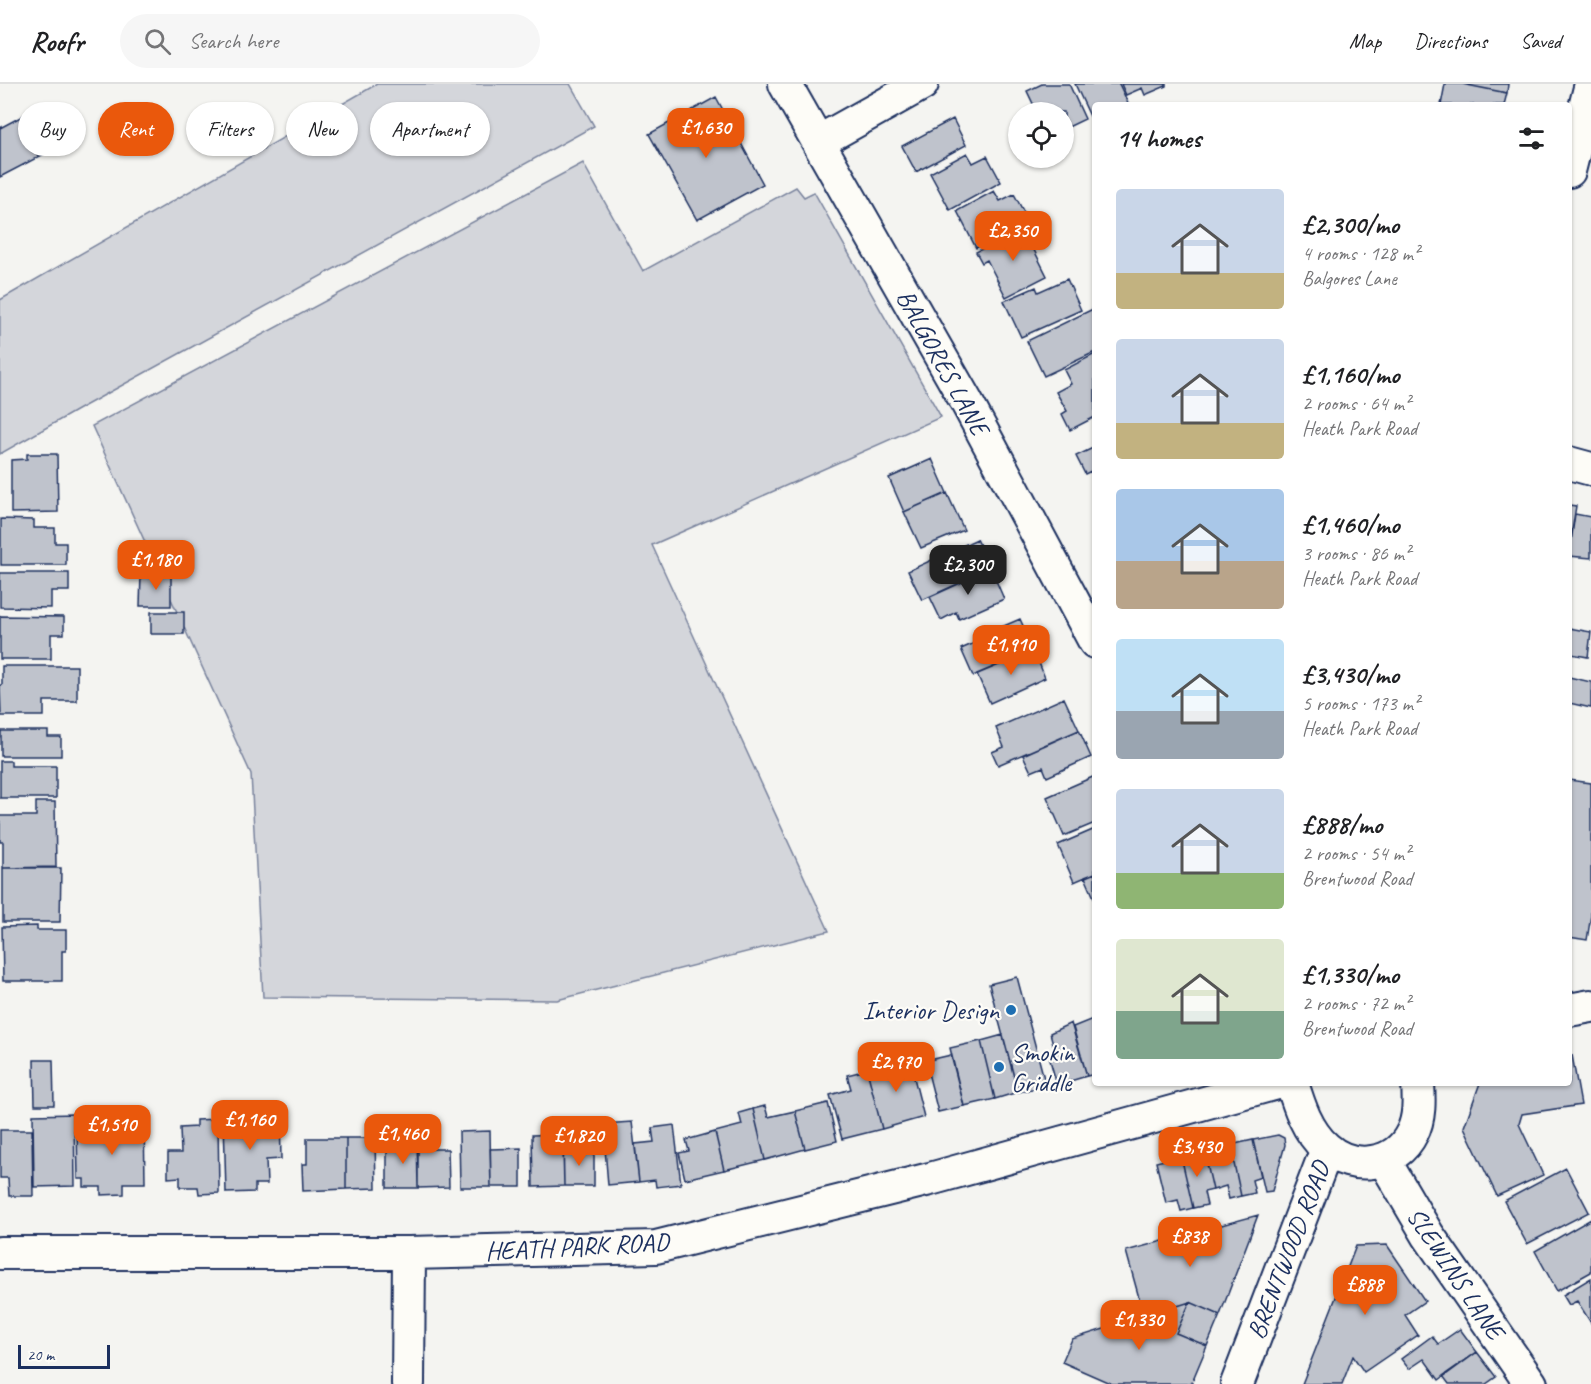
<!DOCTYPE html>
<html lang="en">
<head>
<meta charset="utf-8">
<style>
	body { margin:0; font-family:Caveat,sans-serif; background:#f6f6f6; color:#202124; height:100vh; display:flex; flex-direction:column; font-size:22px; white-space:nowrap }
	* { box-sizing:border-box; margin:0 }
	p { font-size:20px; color:#757577 }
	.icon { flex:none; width:33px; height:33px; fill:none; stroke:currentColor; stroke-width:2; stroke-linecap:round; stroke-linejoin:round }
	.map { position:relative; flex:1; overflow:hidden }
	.sheet { position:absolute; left:1092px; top:18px; width:480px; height:984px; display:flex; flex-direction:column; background:#fff; border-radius:6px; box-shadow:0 2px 4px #0004 }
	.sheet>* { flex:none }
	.top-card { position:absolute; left:18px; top:18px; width:570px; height:54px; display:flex; gap:12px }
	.fabs { position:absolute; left:1008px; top:18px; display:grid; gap:12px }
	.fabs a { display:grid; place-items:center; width:66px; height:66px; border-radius:50%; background:#fff; box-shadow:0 2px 4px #0004; font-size:30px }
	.scale { position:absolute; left:18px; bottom:15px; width:92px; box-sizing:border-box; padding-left:6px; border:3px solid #1b2f5e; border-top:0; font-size:16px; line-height:21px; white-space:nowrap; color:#1b2f5e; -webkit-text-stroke:4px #fdfcf7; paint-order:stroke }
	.price { position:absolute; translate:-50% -51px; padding:0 14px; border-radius:12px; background:#ea580c; color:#fff; font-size:20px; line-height:39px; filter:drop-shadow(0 2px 3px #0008) }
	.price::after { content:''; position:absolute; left:50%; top:36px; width:18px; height:14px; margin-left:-9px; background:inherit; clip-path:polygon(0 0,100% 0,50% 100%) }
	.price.selected { background:#222; color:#fff }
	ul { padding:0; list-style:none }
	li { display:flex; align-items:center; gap:18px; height:150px; padding:0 24px }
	li span { display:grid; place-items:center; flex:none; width:168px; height:120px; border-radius:6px; color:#555 }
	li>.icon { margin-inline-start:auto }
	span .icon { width:72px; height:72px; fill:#fffc; stroke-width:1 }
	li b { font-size:26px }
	h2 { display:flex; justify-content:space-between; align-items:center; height:72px; padding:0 24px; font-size:26px }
	.pill { padding:0 21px; border-radius:27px; background:#fff; box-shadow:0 2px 4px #0004; font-size:21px; line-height:54px }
	.pill.selected { background:#ea580c; color:#fff }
	header { display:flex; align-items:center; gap:36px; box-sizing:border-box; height:84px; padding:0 30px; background:#fff; border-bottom:2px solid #e0e0e0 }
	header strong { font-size:28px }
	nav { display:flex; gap:33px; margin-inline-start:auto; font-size:21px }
	.search { width:420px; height:54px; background:#f6f6f6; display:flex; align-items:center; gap:15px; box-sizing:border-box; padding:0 21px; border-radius:33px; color:#757577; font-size:22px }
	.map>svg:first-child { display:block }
</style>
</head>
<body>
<header>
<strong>Roofr</strong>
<div class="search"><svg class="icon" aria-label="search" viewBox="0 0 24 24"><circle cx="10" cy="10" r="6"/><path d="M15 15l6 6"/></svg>Search here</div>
<nav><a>Map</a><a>Directions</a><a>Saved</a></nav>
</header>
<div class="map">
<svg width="1591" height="1300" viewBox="0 0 1591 1300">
	<rect width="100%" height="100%" fill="#f4f4f1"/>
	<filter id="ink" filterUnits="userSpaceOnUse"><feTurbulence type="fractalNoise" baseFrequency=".0167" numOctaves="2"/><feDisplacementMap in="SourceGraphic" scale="12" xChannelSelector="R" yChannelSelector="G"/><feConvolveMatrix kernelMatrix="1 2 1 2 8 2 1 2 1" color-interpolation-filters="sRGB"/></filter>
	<g filter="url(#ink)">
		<path fill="#d4d6db" stroke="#78829c" stroke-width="1.5" d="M377 0H570L594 42 79 325 0 370V216Z
			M583 79 643 187 796 103 804 113 814 108 941 333 652 461 829 847 557 916 263 913 251 690 92 342Z"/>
		<path fill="#bfc3cc" stroke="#1b2f5e" stroke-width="1.5" d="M1042 0H1069L1085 35 1064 45V28H1037L1027 7Z
			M1075 0H1119L1129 21H1095V30L1090 32Z
			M1121 0H1166V2L1145 11 1142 4 1126 11Z
			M1445 0H1462L1507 9 1504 21H1441Z
			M1462 0H1508L1507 9Z
			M716 13 763 100 697 136 649 50Z
			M26 30 46 69 0 93V44Z
			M953 35 966 61 916 88 902 62Z
			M967 69 973 79 987 72 1001 98 950 126 930 89Z
			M994 107 1000 117 1014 110 1028 136 976 164 957 127Z
			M1023 144 1047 192 1006 213 987 176 982 179 976 168Z
			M1067 195 1081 226 1021 253 1004 217 1036 203 1038 208Z
			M1095 224V268L1044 292 1027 257Z
			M1095 270V333L1070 346 1062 330 1067 327 1056 308 1071 300 1064 286Z
			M1095 363V395L1091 387 1085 390 1076 372Z
			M27 370H57L58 428 11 429V376L27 375Z
			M932 375 947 409 904 428 889 394Z
			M947 409 964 446 921 464 904 428Z
			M1569 421 1576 422 1569 465Z
			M1575 430 1591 433V474L1569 472Z
			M1 435 34 436V444H55V459H66V481H1Z
			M977 455 991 485 922 516 908 487Z
			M991 485 1004 515 959 535 956 528 941 536 930 513Z
			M0 489H69V507H51V524L0 523Z
			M141 491H171V522H140Z
			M151 528H184V550H151Z
			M0 532 64 533V550H51V575H0Z
			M1020 535 1034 566 973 592 961 565 977 558 976 554Z
			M1569 544 1591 548 1588 573 1572 570 1569 583Z
			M1034 566 1045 594 990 619 977 590Z
			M2 582H77V617H44V632H1L0 601H2Z
			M1569 593 1591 598V624L1569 619Z
			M1064 614 1079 646 998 681 992 668 1004 663 996 644Z
			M1079 646 1091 673 1047 693 1043 683 1031 688 1023 671Z
			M1 647H48V653H61V672H1Z
			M0 677H11V682H56V714H0Z
			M1095 692V739L1064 752 1047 713Z
			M1569 696 1591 699V831L1587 856 1569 853Z
			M36 718H55L56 783 3 784V758H0V732H36Z
			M1095 745V789L1074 798 1058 761Z
			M3 784H61L60 838H3Z
			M1095 789V816L1085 793Z
			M37 842V846H66V867H62V897H3L2 843Z
			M1017 893 1046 1002 1018 1008 989 900Z
			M1095 934V990L1087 992 1073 943Z
			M1071 939 1087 992 1057 1001 1048 969 1055 967 1050 949Z
			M1003 951 1018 1008 995 1015 981 957Z
			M981 957 995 1015 964 1022 950 964Z
			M951 971 964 1022 938 1028 925 977Z
			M1572 971 1581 1021 1522 1030 1519 1040 1543 1091 1497 1112 1464 1043 1480 999H1569V972Z
			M909 974 924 1033 882 1045 867 986Z
			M34 976H53L54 1021H35Z
			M867 986 882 1045 842 1055 830 1011 851 1005 847 991Z
			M828 1019 837 1057 805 1065 795 1027Z
			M765 1022 768 1033 795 1027 805 1065 765 1076 753 1025Z
			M753 1025 765 1076 724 1086 715 1048 742 1041 739 1029Z
			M265 1029H280L281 1075 266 1076 267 1100H255V1108L226 1109 224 1035 265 1034Z
			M74 1030 75 1102 34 1103 33 1031Z
			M218 1035 219 1109 199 1110 198 1103H180V1093L168 1094V1069H181L180 1044 196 1043V1036Z
			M144 1036 145 1099H124V1110L101 1111V1103H84V1095H78L77 1043 120 1041V1037Z
			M632 1038 639 1098 608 1101 603 1040Z
			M674 1041 681 1100 656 1103 655 1096 639 1098 635 1060 654 1058 652 1044Z
			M0 1046H32L33 1112H9L8 1094H0Z
			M490 1047 491 1103H460L459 1048Z
			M715 1048 724 1086 685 1095 679 1069 689 1067 686 1056Z
			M563 1050 564 1102 533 1103 532 1051Z
			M1278 1051 1284 1054 1285 1061 1272 1107 1265 1108 1253 1056Z
			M400 1053H417L418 1104H387V1065H400Z
			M307 1054H346V1105L303 1107 302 1080H307Z
			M346 1054H375L376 1104 346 1105Z
			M1253 1056 1261 1093 1252 1096 1255 1109 1241 1112 1230 1061Z
			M1230 1061 1241 1112 1229 1115 1226 1102 1213 1106 1204 1067Z
			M521 1064V1103H491L490 1065Z
			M563 1064H594V1102H564Z
			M418 1065H448L449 1103 418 1104Z
			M1204 1067 1213 1106 1204 1108 1207 1121 1193 1124 1181 1072Z
			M1181 1072 1193 1124 1181 1127 1178 1116 1166 1119 1156 1078Z
			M1566 1084 1589 1128 1527 1160 1504 1117Z
			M1258 1131 1220 1231 1190 1218 1144 1232 1126 1167Z
			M1591 1135V1188L1557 1207 1535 1167Z
			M1387 1161 1425 1217 1405 1231 1418 1251 1364 1288 1353 1272 1342 1300H1302L1356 1162Z
			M1591 1194V1239L1577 1217 1569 1221 1563 1211Z
			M1190 1218 1220 1231 1207 1262 1176 1249Z
			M1190 1218 1176 1249 1207 1262 1191 1300H1112L1062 1278 1072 1255Z
			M1460 1245 1477 1268 1439 1296 1424 1275 1409 1285 1401 1275 1432 1252 1438 1260Z
			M1477 1268 1496 1293 1486 1300H1449L1443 1292Z"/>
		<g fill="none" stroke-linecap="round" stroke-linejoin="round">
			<g stroke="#1b2f5e" stroke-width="36">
				<path id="minor" d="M785 0 966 317 1095 558
					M818 58 922 0
					M1569 87 1591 0
					M1569 379 1591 385
					M1569 926 1591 922
					M1292 999C1299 1022 1307 1047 1326 1064 1353 1088 1396 1082 1412 1049 1420 1034 1419 1015 1418 999
					M1384 1076 1428 1151 1531 1300
					M0 1169H409L656 1163 930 1095 1277 999
					M408 1300 409 1169
					M1237 1300 1327 1065"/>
			</g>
			<use href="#minor" stroke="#fdfcf7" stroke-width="32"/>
		</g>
	</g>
	<g fill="#1f6fb2" stroke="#fdfcf7" stroke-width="2">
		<circle cx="1011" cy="926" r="6"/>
		<circle cx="999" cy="983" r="6"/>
	</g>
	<g text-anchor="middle" stroke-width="4.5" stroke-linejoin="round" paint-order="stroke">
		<g font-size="26" fill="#1b2f5e" stroke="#fdfcf7">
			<text transform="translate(943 278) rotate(61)" y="9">BALGORES LANE</text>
			<text transform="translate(577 1162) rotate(-3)" y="9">HEATH PARK ROAD</text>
			<text transform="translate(1288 1166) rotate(-69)" y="9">BRENTWOOD ROAD</text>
			<text transform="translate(1456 1189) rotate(56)" y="9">SLEWINS LANE</text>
		</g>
		<g font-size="26" fill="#1b2f5e" stroke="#fdfcf7" text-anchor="end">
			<text x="999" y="935">Interior Design</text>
			<text x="1011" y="977" text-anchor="start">Smokin<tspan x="1011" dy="30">Griddle</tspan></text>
		</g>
	</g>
</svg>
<div class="fabs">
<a><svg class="icon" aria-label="locate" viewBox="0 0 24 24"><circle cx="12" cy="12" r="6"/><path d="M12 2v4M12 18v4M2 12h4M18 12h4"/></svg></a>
</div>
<div class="scale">20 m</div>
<b class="price" style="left:706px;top:75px">£1,630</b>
<b class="price" style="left:1013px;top:178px">£2,350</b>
<b class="price" style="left:156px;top:507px">£1,180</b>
<b class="price selected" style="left:968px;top:512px">£2,300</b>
<b class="price" style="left:1011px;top:592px">£1,910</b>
<b class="price" style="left:896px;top:1009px">£2,970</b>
<b class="price" style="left:250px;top:1067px">£1,160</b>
<b class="price" style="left:112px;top:1072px">£1,510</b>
<b class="price" style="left:403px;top:1081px">£1,460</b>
<b class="price" style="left:579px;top:1083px">£1,820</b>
<b class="price" style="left:1197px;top:1094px">£3,430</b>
<b class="price" style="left:1190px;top:1184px">£838</b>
<b class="price" style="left:1365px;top:1232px">£888</b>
<b class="price" style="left:1139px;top:1267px">£1,330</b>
<div class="top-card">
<a class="pill">Buy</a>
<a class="pill selected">Rent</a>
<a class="pill">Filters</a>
<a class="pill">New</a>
<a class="pill">Apartment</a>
</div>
<section class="sheet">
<h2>14 homes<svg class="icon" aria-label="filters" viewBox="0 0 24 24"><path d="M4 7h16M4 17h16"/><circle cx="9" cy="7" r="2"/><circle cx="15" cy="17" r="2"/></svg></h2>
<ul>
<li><span style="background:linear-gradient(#c9d6e8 70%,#c2b280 0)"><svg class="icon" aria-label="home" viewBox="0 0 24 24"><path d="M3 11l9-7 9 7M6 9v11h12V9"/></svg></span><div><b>£2,300/mo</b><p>4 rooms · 128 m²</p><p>Balgores Lane</p></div></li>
<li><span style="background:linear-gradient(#c9d6e8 70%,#c2b280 0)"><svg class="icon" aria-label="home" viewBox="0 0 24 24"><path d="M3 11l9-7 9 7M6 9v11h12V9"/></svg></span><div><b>£1,160/mo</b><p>2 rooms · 64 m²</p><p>Heath Park Road</p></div></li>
<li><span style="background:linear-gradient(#a9c7e8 60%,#b9a48a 0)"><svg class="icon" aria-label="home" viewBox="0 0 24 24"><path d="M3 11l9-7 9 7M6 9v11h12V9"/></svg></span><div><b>£1,460/mo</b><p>3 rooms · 86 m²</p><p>Heath Park Road</p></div></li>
<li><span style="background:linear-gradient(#bfe0f5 60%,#9aa5b1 0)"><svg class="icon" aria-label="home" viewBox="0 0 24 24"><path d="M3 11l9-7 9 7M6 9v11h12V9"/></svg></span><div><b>£3,430/mo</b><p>5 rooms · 173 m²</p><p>Heath Park Road</p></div></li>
<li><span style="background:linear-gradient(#c9d6e8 70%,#8fb573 0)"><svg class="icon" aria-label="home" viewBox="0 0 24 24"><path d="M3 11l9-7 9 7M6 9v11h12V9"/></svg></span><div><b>£888/mo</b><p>2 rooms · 54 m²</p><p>Brentwood Road</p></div></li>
<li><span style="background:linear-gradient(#dfe7d0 60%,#7fa58c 0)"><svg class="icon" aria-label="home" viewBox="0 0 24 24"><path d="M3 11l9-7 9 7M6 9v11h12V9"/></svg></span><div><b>£1,330/mo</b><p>2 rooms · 72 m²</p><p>Brentwood Road</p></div></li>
</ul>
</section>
</div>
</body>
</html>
